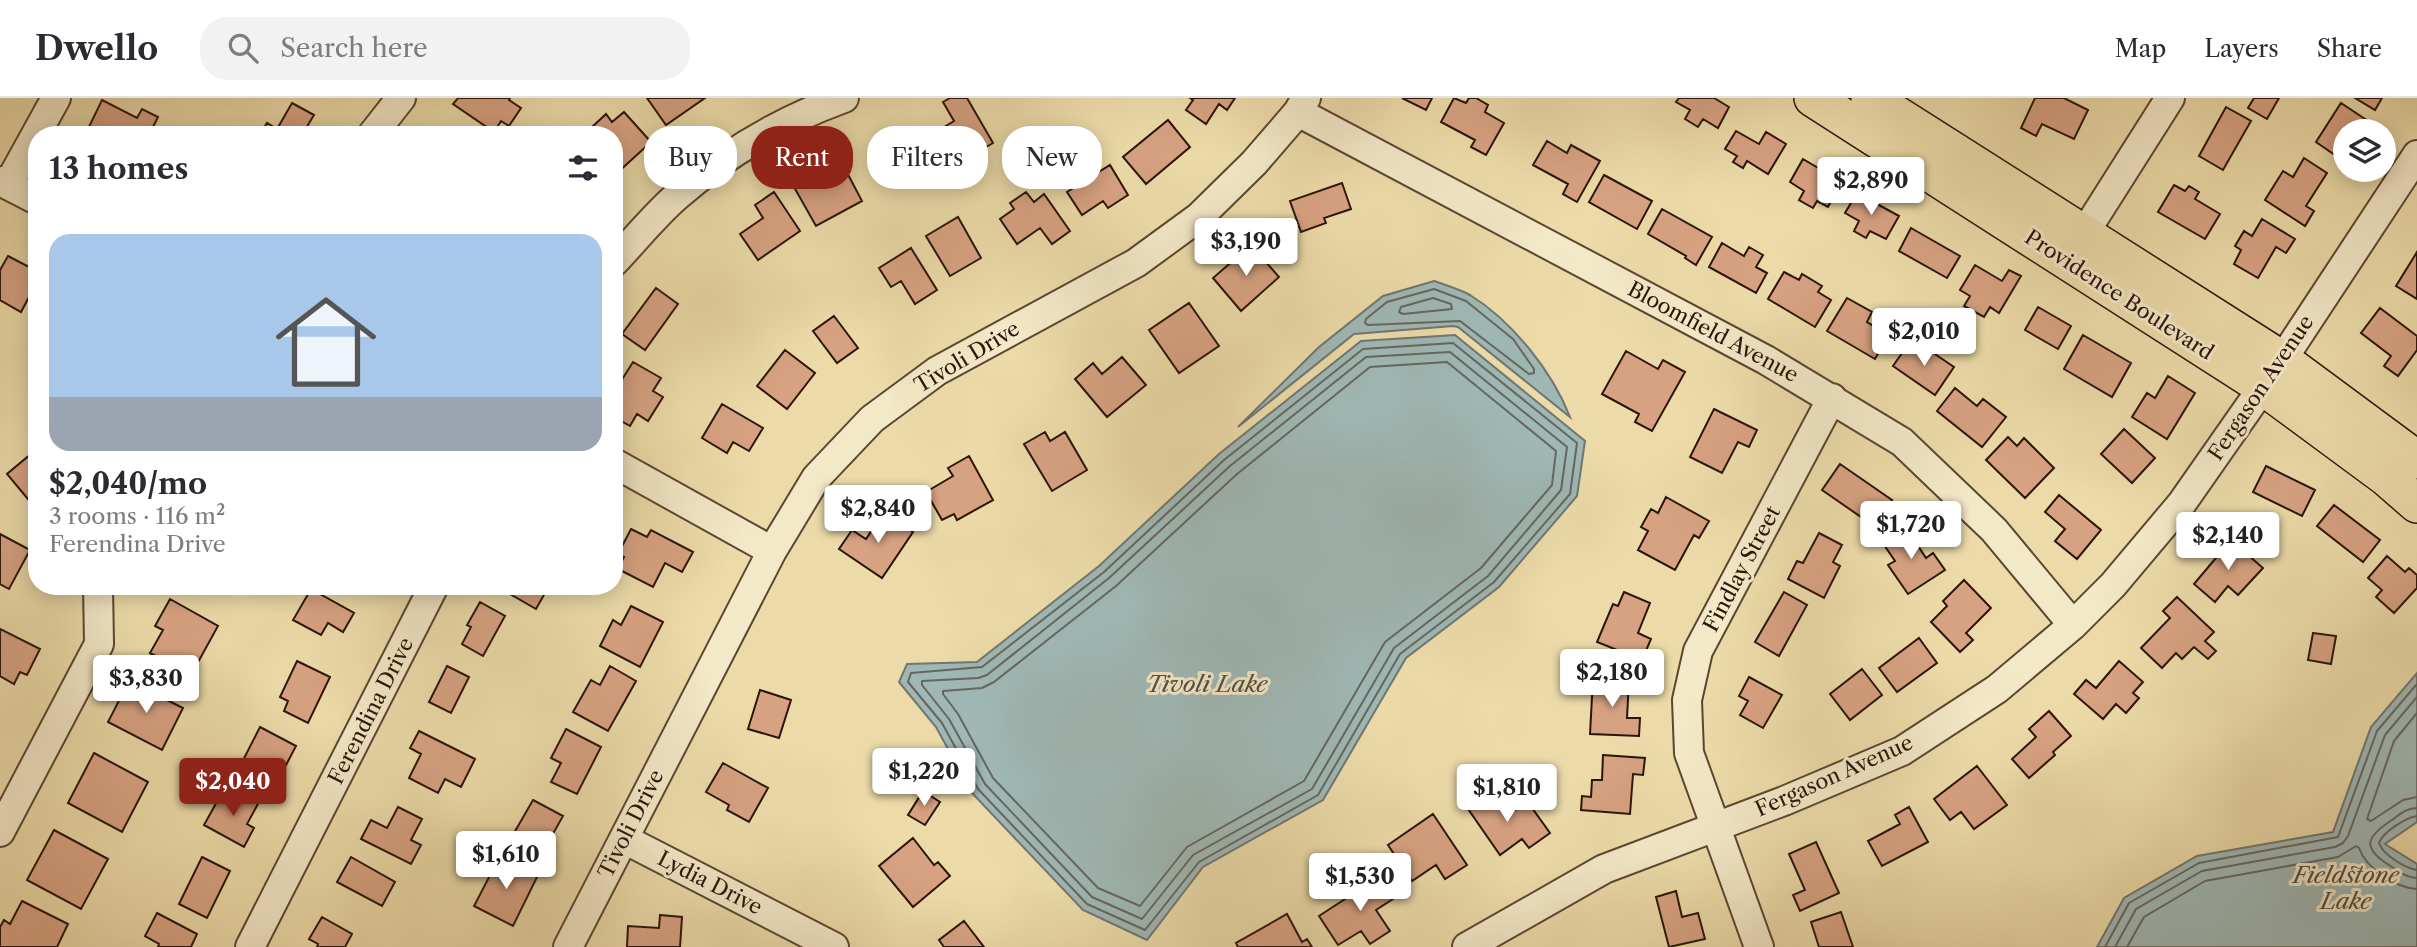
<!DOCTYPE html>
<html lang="en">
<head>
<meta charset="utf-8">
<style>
	body { margin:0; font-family:"Libre Caslon Text",serif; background:#f2f2f3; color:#2b2b33; height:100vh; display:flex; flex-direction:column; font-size:26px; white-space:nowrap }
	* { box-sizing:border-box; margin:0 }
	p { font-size:23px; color:#7c7c81 }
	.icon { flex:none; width:38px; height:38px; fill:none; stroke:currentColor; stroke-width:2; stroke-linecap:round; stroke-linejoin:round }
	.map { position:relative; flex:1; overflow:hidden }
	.panel { position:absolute; left:28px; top:28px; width:595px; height:469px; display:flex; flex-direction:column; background:#fff; border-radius:28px; box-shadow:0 4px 18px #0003 }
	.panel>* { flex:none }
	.top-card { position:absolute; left:644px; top:28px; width:665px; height:63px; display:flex; gap:14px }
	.fabs { position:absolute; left:2333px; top:21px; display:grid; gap:14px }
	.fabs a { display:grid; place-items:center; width:63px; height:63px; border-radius:50%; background:#fff; box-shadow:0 4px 18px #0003; font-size:35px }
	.price { position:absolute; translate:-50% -60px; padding:0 16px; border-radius:7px; background:#fff; color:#222; font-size:23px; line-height:46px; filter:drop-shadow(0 2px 4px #0008) }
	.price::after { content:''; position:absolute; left:50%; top:42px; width:21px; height:16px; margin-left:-10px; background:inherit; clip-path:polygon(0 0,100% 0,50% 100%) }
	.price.on { background:#8f2418; color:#fff }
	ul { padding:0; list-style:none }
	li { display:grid; align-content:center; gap:14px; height:371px; padding:0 21px }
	li span { display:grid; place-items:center; height:217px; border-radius:21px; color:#555 }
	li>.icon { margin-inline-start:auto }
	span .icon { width:126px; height:126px; fill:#fffc; stroke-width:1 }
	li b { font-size:30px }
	h2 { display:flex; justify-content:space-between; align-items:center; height:84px; padding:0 21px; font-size:30px }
	.chip { padding:0 24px; border-radius:28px; background:#fff; box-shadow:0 4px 18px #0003; font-size:24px; line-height:63px }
	.chip.on { background:#8f2418; color:#fff }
	header { display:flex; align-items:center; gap:42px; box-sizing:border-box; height:98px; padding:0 35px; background:#fff; border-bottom:2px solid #e1e1e2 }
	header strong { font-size:33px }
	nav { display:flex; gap:38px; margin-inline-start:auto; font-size:24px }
	.search { width:490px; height:63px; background:#f2f2f3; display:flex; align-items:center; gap:18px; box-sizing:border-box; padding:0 24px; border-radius:28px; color:#7c7c81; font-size:26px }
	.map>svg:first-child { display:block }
</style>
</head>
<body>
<header>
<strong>Dwello</strong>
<div class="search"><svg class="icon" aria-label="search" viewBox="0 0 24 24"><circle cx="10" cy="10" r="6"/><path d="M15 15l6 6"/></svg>Search here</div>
<nav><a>Map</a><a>Layers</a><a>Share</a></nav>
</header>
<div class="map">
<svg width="2417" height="849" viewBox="0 0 2417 849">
	<rect width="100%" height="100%" fill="#ecdba9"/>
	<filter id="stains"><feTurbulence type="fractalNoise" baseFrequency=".00286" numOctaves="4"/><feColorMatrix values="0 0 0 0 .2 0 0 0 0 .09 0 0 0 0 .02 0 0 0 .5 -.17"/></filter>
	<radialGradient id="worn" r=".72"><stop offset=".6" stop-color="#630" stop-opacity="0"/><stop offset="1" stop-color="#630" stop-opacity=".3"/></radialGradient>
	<path fill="#9fb8b5" stroke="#717671" stroke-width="2" d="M1434 183C1445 187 1459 191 1470 197 1512 223 1552 273 1570 319L1458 229 1453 228 1354 236 1238 329 1319 249 1383 198Z
		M1455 237 1585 343 1577 398 1499 489 1406 560 1323 702 1203 769 1147 842 1083 812 972 695 936 629 899 584 907 566 977 564 1099 468 1219 356 1361 243Z
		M2417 575V724L2385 746 2417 766V849H2097L2124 800 2197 758 2333 734 2371 629Z"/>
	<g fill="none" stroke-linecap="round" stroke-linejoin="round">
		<path stroke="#656660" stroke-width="2" d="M1434 191 1466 203 1513 241 1534 271V275L1529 276 1460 223 1368 227 1365 225 1366 221 1387 204Z
			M1433 200 1451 206 1452 211 1403 216 1399 214 1401 209Z
			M1453 245 1577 345 1570 396 1494 484 1400 556 1318 697 1199 764 1145 832 1087 806 978 691 942 625 908 584 911 575 982 569 1104 474 1224 362 1363 251Z
			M1450 254 1567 349 1561 392 1488 478 1394 550 1312 691 1193 757 1142 821 1092 799 985 686 949 621 922 587V583L978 580 987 577 1109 480 1230 368 1366 259Z
			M1447 264 1556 353 1552 387 1481 470 1385 544 1304 683 1187 749 1140 808 1098 790 993 680 958 616 943 596V593L982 590 994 584 1116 488 1237 376 1370 269Z
			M2417 615 2394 643 2367 721 2371 723 2403 702 2417 699
			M2417 710C2407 710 2400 716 2392 722 2364 740 2362 751 2392 769 2400 774 2407 780 2417 780
			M2417 718C2405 720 2383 734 2379 745 2383 757 2405 770 2417 772
			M2105 849 2129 805 2199 765 2338 739 2377 633 2417 586
			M2115 849 2136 811 2202 773 2335 749 2343 745 2348 738 2385 637 2417 599
			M2127 849 2144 819 2205 783 2338 759 2356 748 2359 750C2366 770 2396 790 2417 791"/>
	</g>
	<path fill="#d7a282" stroke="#2b140a" stroke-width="2" d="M458 0H510L509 2 521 10 509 28 501 23 494 34 453 6Z
		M647 0H705L666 27Z
		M950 0H967L993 45 945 73 926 40 954 23 943 4Z
		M1190 0H1235L1227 12 1219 6 1206 26 1186 12 1193 2Z
		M1402 0H1432L1426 12Z
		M1454 0 1466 5 1469 0H1476L1488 7 1485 14 1504 25 1486 57 1471 49 1475 42 1441 24Z
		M1679 0H1714L1729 9 1718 30 1703 21 1698 29 1685 21 1690 12 1676 4Z
		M2035 0H2064L2088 12 2074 41 2042 26 2036 38 2021 30Z
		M2254 0H2279L2267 21 2248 10Z
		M2355 0H2382L2375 12Z
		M102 2 137 20 142 11 158 19 149 37H85Z
		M292 5 314 17 302 37H260L267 25 277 31Z
		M2341 5 2368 23 2361 33H2345V58L2342 62 2316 44Z
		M2226 9 2251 23 2223 72 2199 58Z
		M624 14 651 44 616 76 614 37H596L591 30 606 16 612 24Z
		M1168 22 1190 49 1146 86 1123 59Z
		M1736 33 1759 46 1766 34 1786 46 1768 76 1747 63 1743 70 1733 64 1737 58 1725 51Z
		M1547 43 1567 55 1571 47 1600 63 1577 104 1563 96 1568 86 1533 67Z
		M2304 60 2327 75 2306 108 2314 113 2305 128 2265 102 2283 73 2293 79Z
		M1803 61 1842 84 1828 109 1817 103 1813 110 1799 102 1804 93 1790 84Z
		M843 67 862 103 816 128 790 82 810 72 815 82Z
		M1110 67 1128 97 1108 110 1103 103 1082 117 1067 94Z
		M1604 77 1652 103 1637 131 1589 104Z
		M1342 85 1351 111 1324 120 1326 125 1301 134 1290 103Z
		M2174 87 2185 93 2189 88 2199 94 2195 101 2220 116 2205 141 2158 114Z
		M774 94 800 133 758 162 740 136 763 120 755 107Z
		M1026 94 1034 104 1044 96 1070 133 1052 146 1040 130 1017 146 1000 121 1014 111 1010 105Z
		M1857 95 1899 118 1886 141 1870 133 1866 140 1854 133 1859 123 1845 115Z
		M1662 111 1712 139 1696 167 1685 160 1686 158 1648 136Z
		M958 119 981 160 950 178 926 138Z
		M2262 121 2295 141 2286 155 2276 149 2258 180 2234 166 2241 152 2235 148 2244 133 2252 138Z
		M1911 130 1960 158 1947 180 1899 153Z
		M1722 145 1744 158 1749 149 1763 157 1756 169 1767 175 1756 195 1709 169Z
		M1251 147 1279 179 1241 213 1213 180Z
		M911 150 937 192 915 206 901 183 891 189 879 170Z
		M2417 154V201L2396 188Z
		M8 158 37 173V184L21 214 0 202V172Z
		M1975 167 2002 183 2009 172 2021 178 1999 215 1990 209 1984 219 1964 208 1970 198 1960 192Z
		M1784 174 1799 182 1802 176 1822 188 1818 194 1831 202 1815 229 1768 201Z
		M656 190 678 206 645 252 622 236Z
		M1847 200 1872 214 1867 224 1889 237 1875 261 1827 233Z
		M1189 205 1219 248 1179 275 1149 232Z
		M2038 209 2071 228 2058 251 2025 232Z
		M2380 210 2417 238V252L2398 278 2384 268 2391 258 2361 235Z
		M834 218 858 250 837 265 813 233Z
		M2083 237 2131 265 2112 299 2064 271Z
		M1909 245 1923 254 1926 250 1954 269 1935 297 1893 268Z
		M785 252 815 275 787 311 757 288Z
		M1626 253 1658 271 1663 262 1685 274 1652 333 1635 324 1639 316 1602 296Z
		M1122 259 1146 287 1107 319 1075 281 1093 265 1102 276Z
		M633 264 661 280 653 293 663 299 648 323 637 316 630 328 614 319V290L616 291Z
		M2168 278 2195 295 2167 341 2132 319 2147 295 2155 300Z
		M1955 290 1977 308 1983 301 2006 319 1982 349 1937 313Z
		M722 306 763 330 749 353 733 344 727 355 702 340Z
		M1714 311 1757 332 1749 349 1738 344 1722 375 1690 359Z
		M2124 331 2155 360 2132 385 2101 356Z
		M1045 334 1050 343 1065 334 1087 372 1052 393 1024 346Z
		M2008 339 2017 348 2024 340 2054 370 2025 400 1986 362Z
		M37 351V412L7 376Z
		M969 358 993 402 957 422 954 416 942 422 926 394 953 378 948 370Z
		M1840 366 1892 402 1874 428 1822 392Z
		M2266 368 2315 392 2302 418 2253 394Z
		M2059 397 2101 432 2077 461 2055 443 2065 431 2045 414Z
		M1666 399 1709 423 1699 440 1694 437 1675 472 1638 452 1648 433 1641 429 1651 411 1658 415Z
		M2334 407 2380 442 2363 464 2317 428Z
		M883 415 913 434 882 480 839 451 852 432 866 441Z
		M1905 428 1926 460 1933 455 1945 472 1908 496 1888 467 1895 463 1882 444Z
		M631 431 647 439 651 432 693 454 682 474 665 465 653 489 618 471 624 459 618 456Z
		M1819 435 1842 447 1833 464 1840 468 1824 500 1788 481 1797 463 1803 465Z
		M0 436 30 452 9 491 0 486Z
		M2231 442 2263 470 2238 497 2228 488 2215 504 2194 486Z
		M2387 458 2405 474 2409 470 2417 477V490L2394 515 2376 499 2382 492 2368 480Z
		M1964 482 1991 510 1966 535 1973 542 1960 554 1931 524 1947 508 1943 503Z
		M496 488H549L536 511Z
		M311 491 354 515 343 534 328 525 321 537 293 522Z
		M1624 494 1650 505 1638 535 1651 541 1642 562 1597 544 1613 506 1618 508Z
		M1784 494 1807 507 1779 558 1755 544Z
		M2177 499 2214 534 2205 543 2216 553 2208 561 2194 549 2182 561 2176 555 2162 570 2141 550 2170 520 2163 513Z
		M170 501 218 528 191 577 150 555 163 532 155 528Z
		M480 504 505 518 483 558 462 546 471 529 467 527Z
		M631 508 663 524 640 569 600 548 613 522 621 527Z
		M0 531 40 551 27 577 20 574 14 586 0 578Z
		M2313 535 2336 538 2331 566 2308 562Z
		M1919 540 1937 565 1897 594 1879 570Z
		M297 563 330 579 308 625 284 613 288 603 280 599Z
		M2119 563 2143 584 2133 595 2139 600 2126 615 2116 606 2103 621 2074 596 2086 582 2096 590Z
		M447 568 469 579 451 615 429 604Z
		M610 568 636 583 608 633 573 614 591 582 600 587Z
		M1862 571 1882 597 1850 622 1830 596Z
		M1749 579 1782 597 1763 630 1740 617 1748 603 1739 598Z
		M1593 580 1629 582 1627 620H1640L1639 638 1590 636Z
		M129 583 183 610 162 652 108 624Z
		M760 592 791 602 779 640 748 631Z
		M2049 613 2071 638 2053 654 2055 657 2029 680 2012 661 2036 639 2029 631Z
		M260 629 296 648 273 692 237 674Z
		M566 631 601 649 577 696 551 684 561 665 551 660Z
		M419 633 475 661 461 689 445 681 438 695 409 680 421 656 410 650Z
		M94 655 148 684 122 734 68 705Z
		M1603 657 1645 660 1643 677 1633 676 1630 716 1581 712 1582 698 1591 699 1592 682H1602Z
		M723 665 768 690 749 724 727 712 729 707 706 694Z
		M1977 668 2007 707 1974 731 1961 714 1950 722 1934 701Z
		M235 692 259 704 247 726 254 730 244 749 204 727 219 700 228 706Z
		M923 693 940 704 925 727 908 717Z
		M1487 693 1506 719 1527 703 1550 735 1529 750 1522 741 1500 757 1466 708Z
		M533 702 563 718 540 759 510 742Z
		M398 709 422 721 411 742 421 747 411 766 361 741 371 722 387 730Z
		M1909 709 1928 744 1882 768 1868 743 1900 726 1895 717Z
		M1433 716 1467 767 1445 781 1436 767 1412 783 1388 747Z
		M54 732 108 761 81 811 27 782Z
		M913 740 934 767 938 764 950 778 913 809 879 768Z
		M1816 744 1839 795 1800 813 1793 797 1805 792 1789 756Z
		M500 758 538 777 513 828 474 808Z
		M202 759 230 773 207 820 179 806Z
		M351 759 395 784 382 808 337 784Z
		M1382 777 1396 799 1376 812 1390 833 1370 846 1361 833 1338 847 1319 818Z
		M1676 793 1682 819 1698 815 1705 841 1669 849 1656 799Z
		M22 803 68 826 57 849H0V829L4 822 10 826Z
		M1841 814 1853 849H1819L1811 824Z
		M157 815 197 836 191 849H158L159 846 145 838Z
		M1287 816 1302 844 1307 841 1312 849H1238L1236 845Z
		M660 817 682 819 680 849H627L628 828 659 830Z
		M322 819 352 836 345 849H317L318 846 309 841Z
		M964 823 984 849H944L939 842Z"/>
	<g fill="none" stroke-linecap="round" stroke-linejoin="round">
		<g stroke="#5b4632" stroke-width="32">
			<path id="minor" d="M1298 14 1766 262 1902 344 1994 432 2073 527
				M372 37 401 0
				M0 83 37 102
				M8 87 56 0
				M2073 153 2170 0
				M614 164C635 142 655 117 677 98 726 55 783 22 844 0
				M614 365 772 453
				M0 734 99 546 98 488
				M624 741 834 849
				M250 849 434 488
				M568 849 772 453 816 380 872 321 937 273 1136 165 1199 119 1254 65 1298 14 1306 0
				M1467 849 1604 771 1784 703 1902 653 1997 591 2073 527 2113 487 2182 405 2282 262 2417 57
				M1759 849 1689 655 1687 602 1698 553 1832 300"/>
		</g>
		<g stroke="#2b140a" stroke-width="40">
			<path id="major" d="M1813 0 2264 289 2386 379 2417 406
				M1870 0 2282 262 2417 362"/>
		</g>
		<use href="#minor" stroke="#f3e8c7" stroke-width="28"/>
		<use href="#major" stroke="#ecdba9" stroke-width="37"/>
	</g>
	<g text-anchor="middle" stroke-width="6" stroke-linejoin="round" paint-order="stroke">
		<g font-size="21" fill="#2b140a" stroke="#f3e8c7">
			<text transform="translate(2119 197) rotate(33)" y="7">Providence Boulevard</text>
			<text transform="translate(1713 234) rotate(28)" y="7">Bloomfield Avenue</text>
			<text transform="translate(967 259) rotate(-31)" y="7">Tivoli Drive</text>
			<text transform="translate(2261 290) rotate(-56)" y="7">Fergason Avenue</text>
			<text transform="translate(1742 471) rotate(-62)" y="7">Findlay Street</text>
			<text transform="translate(371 613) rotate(-63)" y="7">Ferendina Drive</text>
			<text transform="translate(1834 678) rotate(-24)" y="7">Fergason Avenue</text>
			<text transform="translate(631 726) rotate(-63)" y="7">Tivoli Drive</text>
			<text transform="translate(710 785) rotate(27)" y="7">Lydia Drive</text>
		</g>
		<g font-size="23" font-style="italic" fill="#544d46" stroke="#f3e8c7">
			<text x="1207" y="594">Tivoli Lake</text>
			<text x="2346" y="785">Fieldstone<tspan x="2346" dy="26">Lake</tspan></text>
		</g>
	</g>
	<rect width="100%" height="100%" filter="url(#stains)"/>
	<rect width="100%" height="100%" fill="url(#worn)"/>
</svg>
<div class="fabs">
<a><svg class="icon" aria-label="layers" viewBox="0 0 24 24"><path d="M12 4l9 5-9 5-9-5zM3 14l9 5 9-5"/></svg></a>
</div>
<b class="price" style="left:1871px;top:119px">$2,890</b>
<b class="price" style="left:1246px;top:180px">$3,190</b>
<b class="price" style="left:1924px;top:270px">$2,010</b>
<b class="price" style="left:878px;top:447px">$2,840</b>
<b class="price" style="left:1911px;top:463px">$1,720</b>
<b class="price" style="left:2228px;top:474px">$2,140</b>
<b class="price" style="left:1612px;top:611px">$2,180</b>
<b class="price" style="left:146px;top:617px">$3,830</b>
<b class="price" style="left:924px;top:710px">$1,220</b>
<b class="price on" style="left:233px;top:720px">$2,040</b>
<b class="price" style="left:1507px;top:726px">$1,810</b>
<b class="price" style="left:506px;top:793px">$1,610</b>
<b class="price" style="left:1360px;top:815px">$1,530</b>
<div class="top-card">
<a class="chip">Buy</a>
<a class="chip on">Rent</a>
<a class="chip">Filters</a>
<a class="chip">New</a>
</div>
<section class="panel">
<h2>13 homes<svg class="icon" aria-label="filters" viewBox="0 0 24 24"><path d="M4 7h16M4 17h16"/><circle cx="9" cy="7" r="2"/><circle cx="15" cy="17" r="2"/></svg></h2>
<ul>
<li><span style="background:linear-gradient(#a9c7e8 75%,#9aa5b1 0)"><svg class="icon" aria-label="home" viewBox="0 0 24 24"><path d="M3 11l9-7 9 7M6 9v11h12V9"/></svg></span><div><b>$2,040/mo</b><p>3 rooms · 116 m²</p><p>Ferendina Drive</p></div></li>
</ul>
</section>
</div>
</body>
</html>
